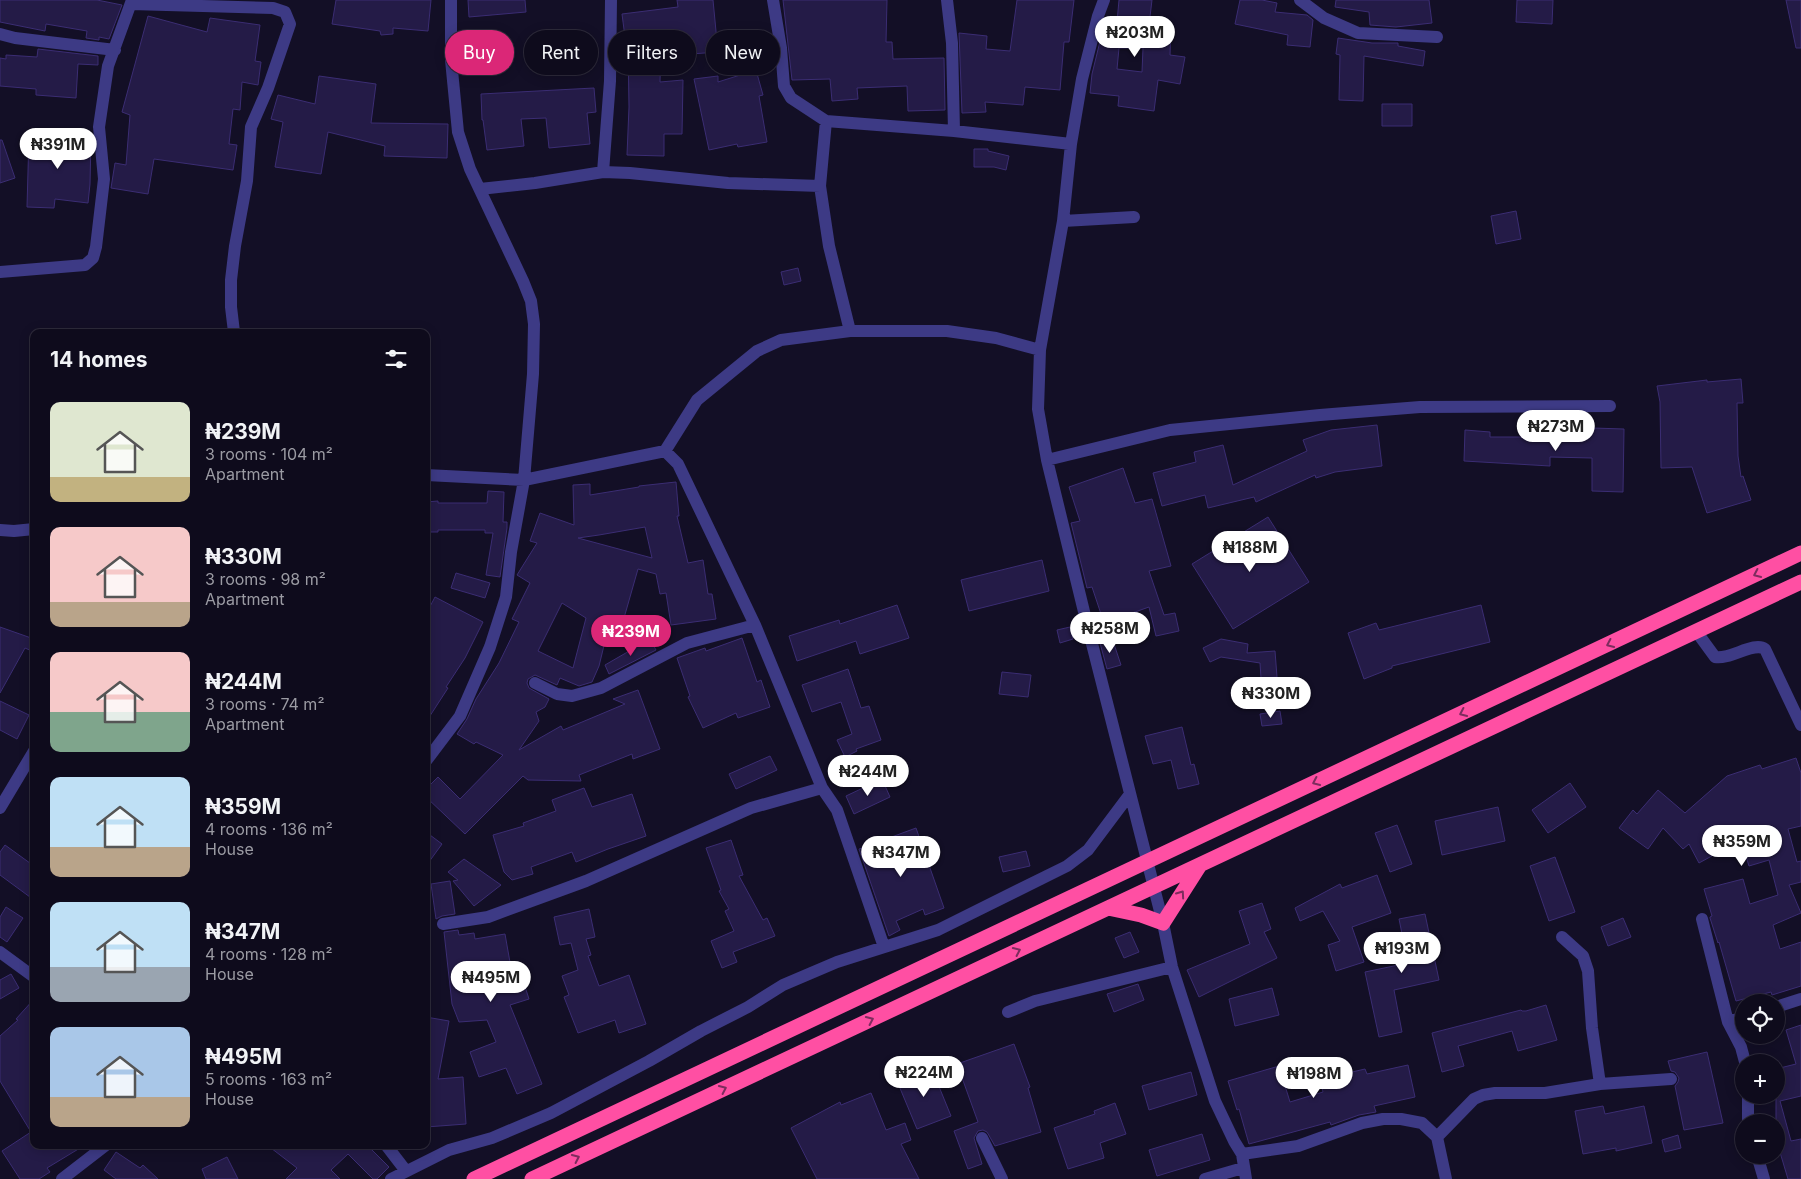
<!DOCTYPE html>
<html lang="en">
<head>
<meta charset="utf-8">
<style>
	body { margin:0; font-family:Inter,sans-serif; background:#1c1929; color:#f1f3f6; height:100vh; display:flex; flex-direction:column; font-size:19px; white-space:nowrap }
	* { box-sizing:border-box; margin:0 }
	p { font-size:16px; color:#9b9ba3 }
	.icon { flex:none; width:28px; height:28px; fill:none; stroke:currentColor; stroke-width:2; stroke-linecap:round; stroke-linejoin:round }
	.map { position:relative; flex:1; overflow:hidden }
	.sheet { position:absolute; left:30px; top:329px; width:400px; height:820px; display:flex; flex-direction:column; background:#0e0b1c; border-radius:10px; box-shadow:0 2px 12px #0003,0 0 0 1px #2e2b3b }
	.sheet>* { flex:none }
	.banner { position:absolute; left:445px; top:30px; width:475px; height:45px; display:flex; gap:10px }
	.tools { position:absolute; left:1735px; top:994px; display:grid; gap:10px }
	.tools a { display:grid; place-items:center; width:50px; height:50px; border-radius:50%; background:#0e0b1c; box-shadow:0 2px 12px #0003,0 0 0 1px #2e2b3b; font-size:25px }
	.price { position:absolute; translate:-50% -42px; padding:0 11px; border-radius:18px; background:#fff; color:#222; font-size:16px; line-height:32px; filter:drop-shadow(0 1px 2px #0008) }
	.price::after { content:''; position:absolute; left:50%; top:30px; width:15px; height:11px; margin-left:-8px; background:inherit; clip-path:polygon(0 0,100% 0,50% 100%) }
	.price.active { background:#db2777; color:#fff }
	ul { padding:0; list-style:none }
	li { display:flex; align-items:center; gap:15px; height:125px; padding:0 20px }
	li span { display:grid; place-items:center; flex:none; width:140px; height:100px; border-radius:10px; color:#555 }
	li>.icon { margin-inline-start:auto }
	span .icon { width:60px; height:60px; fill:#fffc; stroke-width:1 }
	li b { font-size:21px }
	h2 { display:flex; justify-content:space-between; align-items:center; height:60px; padding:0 20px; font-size:21px }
	.tag { padding:0 18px; border-radius:22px; background:#0e0b1c; box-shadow:0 2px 12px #0003,0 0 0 1px #2e2b3b; font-size:18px; line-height:45px }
	.tag.active { background:#db2777; color:#fff }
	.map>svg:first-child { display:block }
</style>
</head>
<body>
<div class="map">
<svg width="1801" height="1179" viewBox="0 0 1801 1179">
	<rect width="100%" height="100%" fill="#130f26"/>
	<path fill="#241b47" stroke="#3b2d73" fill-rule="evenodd" d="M0 0H97L122 5 109 39 99 37V40L86 38 87 31 46 24 45 31 0 22Z
		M336 0H431L428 31 393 28V34L381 35 380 31 332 24Z
		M468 0H525L526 12 469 17Z
		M677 0H713L718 52 691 54 690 37 661 41 660 82 683 80 682 134H664V156L627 155 629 107 628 45H626L622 14 678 7Z
		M783 0H887L886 42H892L893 59 944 58 945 110 908 111 907 86 857 88 858 99 832 101 830 79 792 80Z
		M1017 0H1074L1069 42H1064L1060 90 1025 87 1023 105 985 102 986 112 962 113 959 33 987 36 986 49 1010 51Z
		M1119 0H1152L1149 25H1171L1170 55 1185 57 1180 84 1158 80 1154 111 1118 106 1119 96 1090 93 1092 74 1105 21 1117 22ZM1119 48H1143L1142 72 1117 69Z
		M1240 0H1262L1277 3 1275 12 1307 15 1313 20 1310 47 1287 45 1288 35 1235 24Z
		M1336 0H1429L1432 23 1396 27 1370 25 1369 12 1335 7Z
		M1517 0H1553L1552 24 1516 22Z
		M1786 0H1801V48H1796Z
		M148 16 207 32 210 18 260 25 255 61 261 62 258 85 242 82 240 110 233 109 229 144 237 145 233 170 154 159 148 194 111 188 115 163 126 165 130 115 122 112Z
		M1338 38 1372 43H1398V46L1425 51 1423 66 1364 56 1363 101 1339 100 1340 55 1336 54Z
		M38 49 98 56V65L78 64 76 98 36 95V89L0 86V58L6 59V55L37 57Z
		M756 70 763 95 759 96 767 142 738 147 737 144 709 150 694 79 718 76V82Z
		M319 76 376 84 371 123 448 124 447 158 384 156 385 146 328 132 321 174 275 167 283 122 271 119 278 95 315 104Z
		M594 88 596 112 587 113 590 144 549 148 546 118 521 119 524 146 487 150 483 120H482L481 94Z
		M1382 104H1412V126H1382Z
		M29 136 91 138 90 184 88 203 55 199 54 208 27 207Z
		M0 140H2L15 178 0 183Z
		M974 149H988V151L1009 156 1006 170 994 167H974Z
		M1516 211 1521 239 1496 244 1491 216Z
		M798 268 801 281 784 285 781 272Z
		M1741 379 1743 403H1737L1738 456 1741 477 1743 476 1751 500 1707 513 1692 467 1661 468 1660 402 1657 386 1707 380V382Z
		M1377 425 1382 466 1335 472 1316 478 1315 475 1256 502 1254 497 1208 508 1205 495 1162 506 1153 473 1196 462 1194 452 1223 445 1233 485 1307 451 1303 440 1331 430Z
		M1593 428 1624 429 1623 492 1592 491V458L1550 457V466L1464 461 1465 430 1490 432V437H1523V434L1555 435V429L1593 430Z
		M1123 468 1135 503 1152 499 1171 566 1149 571 1164 615 1175 613 1179 631 1156 636 1149 607 1104 623 1092 587 1087 588 1071 523 1080 521 1069 487Z
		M676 482 679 516H677L688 563 703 560 708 594H712L716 619 671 625 666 593 660 594 656 574 638 569 622 625 610 621 599 666 592 682 579 686 560 678 557 685 535 675 528 679 527 683 529 688 549 699 545 707 536 712 539 721 519 750 561 726 563 730 625 704 613 699 638 690 660 749 633 759 632 754 579 775 581 781 528 780 523 776 465 834 426 797V789L438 777 460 799 503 755 476 742 474 744 457 734 467 719 476 699 499 663 519 622 512 619 530 583 517 575 537 543 530 541 540 513 574 525 573 485 590 484V495L639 487V486ZM645 527 652 558 578 538 599 535ZM562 603 586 618 573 668 538 651Z
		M488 491 504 492 503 522H507V528L500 577 486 575 493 533H485V530H438V532H426V502L438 501V503H487Z
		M1268 517 1309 582 1233 629 1192 564Z
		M1042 560 1049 591 969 611 961 580Z
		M456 573 490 583 485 598 451 588Z
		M435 597 483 622 465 658 446 687 448 688 426 722V614Z
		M897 605 909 638 860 654 856 641 797 661 789 636 839 620 840 624Z
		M1481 605 1490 642 1392 666V668L1364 679 1348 633 1376 623 1379 630Z
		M0 627 34 639V652L25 648 0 693Z
		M1070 627 1073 639 1060 643 1057 630Z
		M742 638 757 682 761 680 770 707 738 718 736 713 703 728 688 697 690 696 677 658 705 648 706 651Z
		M1112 638 1121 665 1107 669 1100 643Z
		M650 639 656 650 609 674 605 665Z
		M1221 639 1248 644 1247 653 1275 651 1277 677 1261 678 1260 663 1221 657 1210 662 1203 648Z
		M848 669 861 708 869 706 881 740 856 749 857 751 845 757 837 740 852 734 841 702 812 712 802 685Z
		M1002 672 1031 675 1028 697 999 694Z
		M0 701 29 715 17 739 0 730Z
		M1280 711 1282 724 1262 726 1260 714Z
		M1182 727 1191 765 1194 764 1199 784 1178 789 1171 760 1153 764 1145 736Z
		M770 756 777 770 736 789 729 774Z
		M1796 758 1801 773V826L1788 829 1797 862 1801 861V882L1789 885 1801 913 1773 925 1780 949 1801 942V986L1772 995 1771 992 1736 1001 1719 942 1718 943 1710 918V917L1712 916 1704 889 1743 879 1750 904 1778 895 1769 860 1749 866 1741 840 1699 863 1689 844 1683 849 1663 828 1648 849 1619 828 1633 810 1637 814 1658 790 1685 813 1727 776 1760 765 1762 769Z
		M882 779 890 797 854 814 846 796Z
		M1570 783 1586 807 1548 833 1532 810Z
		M584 788 592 807 632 794 646 836 608 849 576 862 572 852 531 867 533 874 512 880 504 872 493 835 524 826 523 823 556 811 552 800Z
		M1498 807 1505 841 1442 855 1435 821Z
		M1397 825 1412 864 1390 872 1375 833Z
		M916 828 944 908 925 915 923 909 896 921 900 930 889 936 859 849Z
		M426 832 442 844 426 866Z
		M731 840 743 875 739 876 763 920 767 918 775 936 733 952 737 962 722 968 711 941 734 931 725 911 729 909 719 891 721 890 706 848Z
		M5 845 34 866V900L0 875V852Z
		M1026 851 1030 866 1003 872 999 857Z
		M1555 857 1575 912 1549 921 1530 866Z
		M464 859 501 885 474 906 453 881 458 880 448 872Z
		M1377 875 1391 913 1352 927 1364 962 1336 971 1328 945 1340 941 1323 911 1300 921 1295 908 1340 884 1342 888Z
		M450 881 455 914 442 916 436 919 431 884Z
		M1262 903 1271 929 1264 932 1277 958 1199 997 1187 970 1250 944 1239 911Z
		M6 907 23 918 7 942 0 937V917Z
		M589 909 595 937 586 939 591 955 588 956 599 986 629 975 646 1024 619 1033 615 1020 578 1033 564 997 569 995 562 976 578 970 571 943 560 945 554 917Z
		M1425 914 1439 980 1394 990 1402 1032 1379 1037 1365 972 1408 963 1399 919Z
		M1623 918 1631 937 1608 946 1601 927Z
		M458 930 459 935 474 933 475 939 505 934 511 968 518 965 529 999 510 1005 542 1084 517 1094 506 1068 479 1077 470 1052 496 1042 487 1020 459 1022 452 1004 444 932Z
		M1130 932 1139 952 1124 958 1115 938Z
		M11 974 19 988 0 999V980Z
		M1138 984 1144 1000 1114 1012 1107 994Z
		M1272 988 1279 1015 1235 1026 1229 999Z
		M34 999V1145H85L47 1168 50 1172 39 1179H20L2 1151 31 1132 0 1081V1036L18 1020 16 1019Z
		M1546 1005 1557 1040 1518 1051 1512 1031 1458 1046 1464 1066 1442 1072 1432 1033 1521 1010 1522 1011H1526Z
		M426 1017 449 1021 438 1079 463 1077 466 1124 426 1127Z
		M1801 1025V1096L1780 1101 1791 1141 1801 1139V1179H1788L1776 1139V1069L1796 1064 1786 1030Z
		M1014 1044 1030 1087 1028 1088 1041 1132 995 1146 987 1132 983 1130 978 1131 974 1138 982 1164 968 1169 954 1131 978 1122 957 1064Z
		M1707 1052 1723 1123 1684 1130 1675 1086 1678 1082 1679 1078 1675 1072 1671 1071 1668 1061Z
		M1408 1065 1415 1097 1374 1106 1376 1112 1359 1115 1331 1125 1330 1122 1249 1144 1239 1109 1237 1110 1228 1081 1279 1066 1290 1102 1323 1092 1318 1070 1337 1066 1339 1075 1365 1069 1367 1074Z
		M931 1067 951 1116 917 1129 897 1081Z
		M1191 1072 1197 1095 1149 1110 1142 1086Z
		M871 1093 886 1130 905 1123 911 1140 901 1144 919 1179H817L791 1128 840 1102 841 1105Z
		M1115 1103 1126 1134 1100 1143 1104 1158 1068 1169 1054 1128 1095 1114 1094 1111Z
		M1603 1106 1605 1114 1644 1106 1652 1143 1616 1151V1148L1583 1154 1575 1111Z
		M1202 1134 1210 1160 1157 1176 1149 1150Z
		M1678 1135 1681 1148 1665 1152 1662 1140Z
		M267 1145H367L389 1167 377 1179H373L348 1154 331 1170 340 1179H286L297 1168Z
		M116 1152 140 1168 143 1165 158 1179H116L104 1170Z
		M227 1157 238 1179H206L202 1169Z"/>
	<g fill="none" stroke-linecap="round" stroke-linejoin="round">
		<path stroke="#3d3a85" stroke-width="12" d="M773 0 781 48 784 86 791 98 826 121 954 131 1071 144
			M947 0 952 43 954 131
			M1104 0 1098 16 1082 79 1071 144 1063 221 1040 350 1038 409 1047 460 1088 628 1163 923 1172 967 1215 1101 1234 1141 1242 1154 1246 1179
			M1300 0 1324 18 1358 33 1437 37
			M131 4 273 8 285 12 290 24 268 88 251 127 247 181 235 246 231 280V307L234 332
			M0 34 15 38 115 50
			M826 121 820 186 829 246 850 331
			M603 172 610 81 611 0
			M480 189 535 183 603 172 630 173 728 183 820 186
			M1063 221 1134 217
			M0 272 85 265 93 258 96 247 104 179 99 127 108 66 132 0
			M665 451 697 400 757 351 781 340 850 331H947L996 338 1040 350
			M1047 460 1170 430 1320 415 1420 407 1610 406
			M426 475 524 480 665 451 678 464 755 625 822 788 837 810 884 947
			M0 530 14 531 34 529
			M1696 631 1715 657C1730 660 1754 641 1765 649L1801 725
			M535 683 557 694 572 696 601 688 687 643 755 625
			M426 761 460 716 490 647 506 597 511 552 524 480 533 374 534 324 531 301 523 281 470 169 458 132 451 60V0
			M0 808 34 751
			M1702 919 1728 1022 1741 1047 1745 1062
			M443 924 488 917 586 881 751 808 822 788
			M1562 937 1583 956 1588 971 1592 1028 1600 1084
			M0 952 34 977
			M1776 1007 1801 999
			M1008 1012 1035 1001 1172 967
			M1728 1022 1744 1017
			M1748 1122V1095
			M1437 1137 1474 1099 1483 1095 1495 1093H1545L1600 1084 1671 1079
			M982 1138 1002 1179
			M386 1145 406 1171
			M1242 1154 1298 1146 1362 1123 1383 1119H1401L1422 1123 1437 1137 1446 1179
			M1757 1155 1764 1179
			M62 1179 106 1145
			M391 1179 449 1150 492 1138 551 1113 649 1061 701 1031 748 1007 783 985 837 962 938 930 1067 866 1088 850 1130 794
			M1205 1179 1243 1168"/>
		<path stroke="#ff4fa3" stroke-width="15" d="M1108 908 1141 915 1163 923 1200 865
			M474 1179 1801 553
			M532 1179 1801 582"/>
	</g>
	<defs><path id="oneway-chevron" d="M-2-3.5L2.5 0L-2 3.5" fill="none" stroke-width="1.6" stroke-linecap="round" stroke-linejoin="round" transform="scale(1.25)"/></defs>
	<g stroke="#7d2c5e">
		<use href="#oneway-chevron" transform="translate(1757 574) rotate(155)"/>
		<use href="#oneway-chevron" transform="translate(1610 644) rotate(155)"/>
		<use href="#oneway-chevron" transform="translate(1463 713) rotate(155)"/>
		<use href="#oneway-chevron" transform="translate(1316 782) rotate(155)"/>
		<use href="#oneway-chevron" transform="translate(1181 894) rotate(-55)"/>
		<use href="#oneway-chevron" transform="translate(1017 951) rotate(-25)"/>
		<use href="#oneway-chevron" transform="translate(870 1020) rotate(-25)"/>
		<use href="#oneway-chevron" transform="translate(723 1089) rotate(-25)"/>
		<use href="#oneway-chevron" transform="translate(576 1158) rotate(-25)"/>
	</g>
</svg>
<div class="tools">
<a><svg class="icon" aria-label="locate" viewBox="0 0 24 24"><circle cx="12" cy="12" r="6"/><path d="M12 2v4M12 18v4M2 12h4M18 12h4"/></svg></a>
<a>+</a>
<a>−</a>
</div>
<b class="price" style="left:1135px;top:58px">₦203M</b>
<b class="price" style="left:58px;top:170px">₦391M</b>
<b class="price" style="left:1556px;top:452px">₦273M</b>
<b class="price" style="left:1250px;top:573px">₦188M</b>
<b class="price" style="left:1110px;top:654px">₦258M</b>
<b class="price active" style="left:631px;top:657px">₦239M</b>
<b class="price" style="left:1271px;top:719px">₦330M</b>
<b class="price" style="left:868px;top:797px">₦244M</b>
<b class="price" style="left:1742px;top:867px">₦359M</b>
<b class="price" style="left:901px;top:878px">₦347M</b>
<b class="price" style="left:1402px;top:974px">₦193M</b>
<b class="price" style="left:491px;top:1003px">₦495M</b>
<b class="price" style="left:924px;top:1098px">₦224M</b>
<b class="price" style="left:1314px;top:1099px">₦198M</b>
<div class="banner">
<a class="tag active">Buy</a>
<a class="tag">Rent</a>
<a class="tag">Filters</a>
<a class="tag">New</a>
</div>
<section class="sheet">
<h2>14 homes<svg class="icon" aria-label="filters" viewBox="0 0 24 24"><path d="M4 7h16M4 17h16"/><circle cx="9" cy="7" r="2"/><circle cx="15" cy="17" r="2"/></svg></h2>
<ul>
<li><span style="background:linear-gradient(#dfe7d0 75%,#c2b280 0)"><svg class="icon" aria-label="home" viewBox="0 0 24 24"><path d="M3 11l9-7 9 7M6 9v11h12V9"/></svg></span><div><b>₦239M</b><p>3 rooms · 104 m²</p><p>Apartment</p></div></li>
<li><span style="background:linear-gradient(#f6c9c9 75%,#b9a48a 0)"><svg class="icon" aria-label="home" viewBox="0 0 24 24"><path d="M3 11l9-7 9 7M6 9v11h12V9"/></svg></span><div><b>₦330M</b><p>3 rooms · 98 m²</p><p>Apartment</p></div></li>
<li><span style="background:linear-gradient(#f6c9c9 60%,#7fa58c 0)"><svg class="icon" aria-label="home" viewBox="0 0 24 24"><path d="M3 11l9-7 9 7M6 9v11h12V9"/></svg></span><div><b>₦244M</b><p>3 rooms · 74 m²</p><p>Apartment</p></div></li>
<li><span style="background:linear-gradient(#bfe0f5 70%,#b9a48a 0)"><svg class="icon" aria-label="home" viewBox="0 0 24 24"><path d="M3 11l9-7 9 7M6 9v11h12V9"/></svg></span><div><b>₦359M</b><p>4 rooms · 136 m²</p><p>House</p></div></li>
<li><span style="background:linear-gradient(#bfe0f5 65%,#9aa5b1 0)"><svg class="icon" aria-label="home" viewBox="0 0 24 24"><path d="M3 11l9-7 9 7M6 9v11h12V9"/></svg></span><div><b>₦347M</b><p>4 rooms · 128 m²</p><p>House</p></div></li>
<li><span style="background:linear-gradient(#a9c7e8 70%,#b9a48a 0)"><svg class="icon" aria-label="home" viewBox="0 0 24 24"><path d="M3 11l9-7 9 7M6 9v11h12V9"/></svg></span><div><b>₦495M</b><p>5 rooms · 163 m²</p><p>House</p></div></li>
</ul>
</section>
</div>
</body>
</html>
